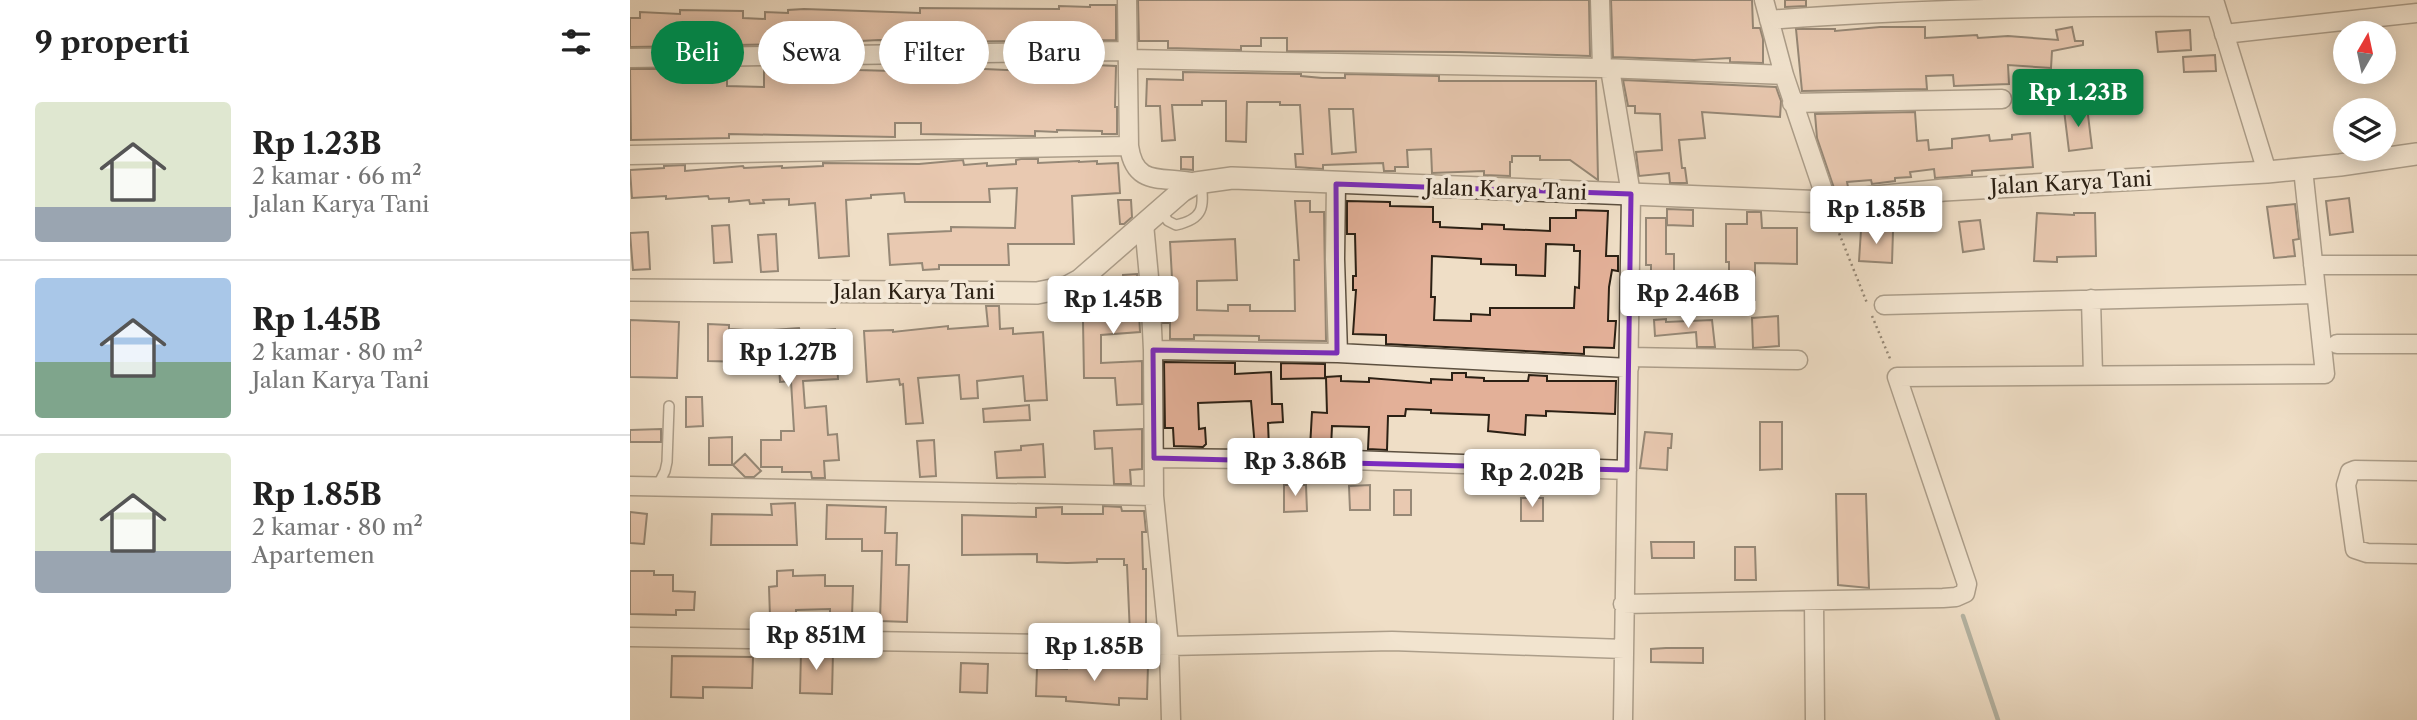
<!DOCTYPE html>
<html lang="id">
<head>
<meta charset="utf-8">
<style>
	body { margin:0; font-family:"Libre Caslon Text",serif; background:#f6f6f6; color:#222; height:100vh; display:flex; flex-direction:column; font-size:26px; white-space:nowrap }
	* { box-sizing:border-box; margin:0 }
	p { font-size:23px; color:#767676 }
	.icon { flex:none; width:38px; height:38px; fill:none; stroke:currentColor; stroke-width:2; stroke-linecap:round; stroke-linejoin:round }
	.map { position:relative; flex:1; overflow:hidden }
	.sheet { display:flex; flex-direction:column; background:#fff; width:630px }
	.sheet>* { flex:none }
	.banner { position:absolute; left:21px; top:21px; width:665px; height:63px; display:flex; gap:14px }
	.needle { width:46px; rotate:9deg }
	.controls { position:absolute; left:1703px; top:21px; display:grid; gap:14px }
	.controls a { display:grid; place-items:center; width:63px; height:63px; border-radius:50%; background:#fff; box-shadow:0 4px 18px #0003; font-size:35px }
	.price { position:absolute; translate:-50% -60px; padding:0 16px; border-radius:7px; background:#fff; color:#222; font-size:23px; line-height:46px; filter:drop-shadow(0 2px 4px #0008) }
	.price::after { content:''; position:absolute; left:50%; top:42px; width:21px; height:16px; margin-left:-10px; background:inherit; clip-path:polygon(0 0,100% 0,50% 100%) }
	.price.current { background:#0b8043; color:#fff }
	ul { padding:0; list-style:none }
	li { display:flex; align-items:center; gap:21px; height:175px; padding:0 35px }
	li+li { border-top:2px solid #e0e0e0 }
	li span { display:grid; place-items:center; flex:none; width:196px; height:140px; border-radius:7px; color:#555 }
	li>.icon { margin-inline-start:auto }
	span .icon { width:84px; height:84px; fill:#fffc; stroke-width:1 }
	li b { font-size:30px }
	h2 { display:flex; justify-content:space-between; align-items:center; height:84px; padding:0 35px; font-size:30px }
	.pill { padding:0 24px; border-radius:32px; background:#fff; box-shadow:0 4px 18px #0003; font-size:24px; line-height:63px }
	.pill.current { background:#0b8043; color:#fff }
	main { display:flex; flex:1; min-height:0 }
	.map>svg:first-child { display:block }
</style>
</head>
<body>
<main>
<section class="sheet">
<h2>9 properti<svg class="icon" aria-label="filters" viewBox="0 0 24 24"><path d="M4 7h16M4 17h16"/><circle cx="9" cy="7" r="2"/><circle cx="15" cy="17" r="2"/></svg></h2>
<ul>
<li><span style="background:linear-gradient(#dfe7d0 75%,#9aa5b1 0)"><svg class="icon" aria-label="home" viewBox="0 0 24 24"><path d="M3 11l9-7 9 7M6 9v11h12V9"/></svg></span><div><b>Rp 1.23B</b><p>2 kamar · 66 m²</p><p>Jalan Karya Tani</p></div></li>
<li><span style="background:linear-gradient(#a9c7e8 60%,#7fa58c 0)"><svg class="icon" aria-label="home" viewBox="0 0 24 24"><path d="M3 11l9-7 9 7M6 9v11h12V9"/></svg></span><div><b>Rp 1.45B</b><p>2 kamar · 80 m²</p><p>Jalan Karya Tani</p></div></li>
<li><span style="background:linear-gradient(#dfe7d0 70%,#9aa5b1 0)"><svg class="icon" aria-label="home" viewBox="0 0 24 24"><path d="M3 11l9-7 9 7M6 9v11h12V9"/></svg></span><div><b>Rp 1.85B</b><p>2 kamar · 80 m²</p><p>Apartemen</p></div></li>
</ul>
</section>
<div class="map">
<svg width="1787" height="720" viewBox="0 0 1787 720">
	<rect width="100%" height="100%" fill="#efdec6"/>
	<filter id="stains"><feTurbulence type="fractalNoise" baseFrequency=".00286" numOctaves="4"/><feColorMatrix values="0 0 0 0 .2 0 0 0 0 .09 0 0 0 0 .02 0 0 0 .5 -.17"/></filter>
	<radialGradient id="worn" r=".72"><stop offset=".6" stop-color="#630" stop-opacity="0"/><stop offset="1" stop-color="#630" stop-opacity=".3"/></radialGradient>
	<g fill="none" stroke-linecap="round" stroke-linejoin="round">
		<path stroke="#6e7e75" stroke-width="4.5" d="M1333 616 1368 720"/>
	</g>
	<path fill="#e3b098" stroke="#2b2014" stroke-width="2" fill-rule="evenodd" d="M508 0H959L960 56 829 52 657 51V38H631V46H611V50L538 48V41H509Z
		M981 0H1122L1123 28H1130L1133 39V63L1100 62V58L1064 60 983 57Z
		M1155 0H1176V6L1155 7Z
		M460 5H486V40L306 42 249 40 171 44 105 45 69 43V46L0 47V18H10V12L50 14V10L113 11V18L135 19V12L158 13V10L174 9 290 13V8L429 9V6L460 7Z
		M1250 27H1295V38L1347 35 1348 38 1378 36 1428 40 1426 30 1442 27 1445 41H1453V45L1422 51 1421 68 1378 65 1379 84 1324 86 1323 75 1296 76 1297 89 1172 91 1166 29H1205V31Z
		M1560 30 1561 50 1528 52 1526 32Z
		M1585 55 1586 71 1554 72 1553 57Z
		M420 63 486 66 485 107H487V134H472V131L427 130V132L405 131V136L291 134V123H265V137L99 134V138L1 140 0 69H97V86L134 87V70H156V68L207 66 228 69V70L262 71V68L290 69V67H308L400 71V64Z
		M553 72 671 74V76L692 78H715V74L809 76V81H966L968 180 940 160H910V156H882V162H880V176L854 175V171L802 173 801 149 777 150 778 167H765V171H754L753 163 693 165V169L666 167 665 154H673L670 105H650V102H617L616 142 596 141V101H572V105H542L545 140 532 141 530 106H516L517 79 553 80ZM699 109H723L726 152 702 154Z
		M993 80 1146 87 1151 101 1150 117 1072 112 1075 138 1049 140 1052 168H1055L1057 183H1040L1039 173 1009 176 1006 152 1032 150 1030 114 1005 113V106H998Z
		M1457 107 1462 148 1439 151 1434 110Z
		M1285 112 1287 141 1298 140 1299 150 1322 148V139L1359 135 1360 141 1382 139V135L1400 133 1403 167 1342 171V175L1305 178 1304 169 1280 172 1281 177 1265 178V181L1242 184 1241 180 1217 182 1218 187 1204 188 1187 138 1185 114Z
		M551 157H563V170L551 169Z
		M391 159H408V163L449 161V162L467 161V164L488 163 490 193 442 196 444 244H378L379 265H309V269L293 270 292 263 260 265 258 234 321 231V227L385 228 387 188 359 189 360 202H275L274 193 241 195V198L216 200 219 256 189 258 185 203 159 205V199L133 200 134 203 120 204 119 200 99 202V198L79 199 78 196 36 199V196L2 198 0 170 34 168V166L55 165V171L113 166 114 168 152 166V168L193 166V163L289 164 333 160 334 165 357 163V166L386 164V160Z
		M1719 198 1723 232 1700 235 1696 201Z
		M488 200H501L502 217 494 224H490Z
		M665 201H680V212H694L696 341 629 340V336L564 335V339H540V323H533L532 296H543L540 242 605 239 607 280 567 281V310L598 311V305H620V311H665L664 260H669Z
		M717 201 760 202V206L803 207V222H810V227L852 229V224L874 225V229L920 231V218H946V210L978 211 976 256H988V271L982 270 979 287 978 321H986L984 348 954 347V354L756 344V335L723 334 726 290H723V276H726L725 234H717ZM916 244 944 245V251H950L949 288 945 287 944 308H860V315L841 314V321L804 320 805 297H801L802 256 851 259V264L886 265V275L915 276Z
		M1665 204 1669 239 1663 240 1665 256 1644 258 1637 207Z
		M1037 209 1063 210V226L1037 225Z
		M1117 212H1131L1132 228H1167V264L1125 263V300H1099V262H1096V224H1117Z
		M1407 213 1444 215V213H1465L1466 256 1427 257V262L1404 261Z
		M1016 218H1036V254H1044V274H1056V293H1021V265H1016Z
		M1350 220 1354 249 1333 252 1329 222Z
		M99 225 102 262 84 263 82 226Z
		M1231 230 1263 231 1262 263 1229 261Z
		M18 232 20 269 3 270 0 233Z
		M146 234 148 271 131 272 128 235Z
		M507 274 510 332 471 335V363L512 361V404L487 405 485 378H454L453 321H447V298H472L471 287 479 286V282L493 281V275Z
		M356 306H369L370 329 383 328V334L413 332 417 400 395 401 393 376 347 381 348 398 331 399 329 375 288 378 293 423 276 424 273 384 270 385 269 379 237 382 234 331 263 330V332L318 326V329L358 326Z
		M1148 316 1149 346 1123 348 1122 318Z
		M1036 319V322L1082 320 1085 347H1067L1066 332 1025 336 1024 320Z
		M0 320 49 322 47 378 0 377Z
		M78 324 99 325V329L129 331 169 328 170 332 205 329 208 379 173 381 175 408 196 406 198 435 207 434 209 460 194 461 195 478H182L181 472H152V467H131V440H151V431H164L161 381 150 382 149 363 78 361Z
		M534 362 605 363V374L641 372 642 404H652L653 422 638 423 639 448H625L621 401 568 403 569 429 575 428 576 444 573 447 544 446 543 428H535Z
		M651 363 695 364V378L651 379Z
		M822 373H836V377L854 378V381H898L899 375 917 376V381H986L985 414 916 411V416L896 415 895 435 858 431 859 415 801 413V410L776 409 775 416H758L757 450 738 449 739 427 702 426 701 448H680L682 412 697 413 696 377 711 376V381L739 382V378L801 383V379L822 380Z
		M56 397H72L73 426 56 427Z
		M399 405 400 420 354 422 353 409Z
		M1130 422H1152V469L1130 470Z
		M31 429V442H0V430Z
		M512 429V469L500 470 501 484H484L482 448 465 449 464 431Z
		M1015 432 1042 434 1041 448H1038L1037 470 1010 468Z
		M102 437V465H79V438Z
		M304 440 306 476 290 477 287 441Z
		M413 444 415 477 367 478 365 452 391 450V446Z
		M115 454 131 471 124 477H115L103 465Z
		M654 485H676L677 511 654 512Z
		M740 485V510H720L719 486Z
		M764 490H781V515H764Z
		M1206 494H1236L1239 588 1208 585Z
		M891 498H913V521H891Z
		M165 503 167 545H81L82 514 142 515 141 504Z
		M197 505 256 507 255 533H267L266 565H279L277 622 250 621 252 551H232V539H196Z
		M473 506 491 507 492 511H514L516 532H512L513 569H516V627H519V634H500L497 565H494V559H467V562L437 563 407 562V554L332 555V515L406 517V508L432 507V514H473Z
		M0 512 17 514 14 544 0 543Z
		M1021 542H1064V558H1022Z
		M1105 547H1125L1126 580H1105Z
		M163 570V576L195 575V586H223L222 617H200V609L166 610V616L140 617 139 587 147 586V571Z
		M0 571H24V575H43V591L65 592 64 610H46V615L0 614Z
		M1036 648H1073V663L1021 662V649Z
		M171 651 203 652 202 694 170 693Z
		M42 656 123 657 122 688 73 687V698L41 697Z
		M437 662 495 666V664L518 665 517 699 489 698V705L436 701V697L406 696 407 668 437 669Z
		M331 663 358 664 357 693 330 692Z"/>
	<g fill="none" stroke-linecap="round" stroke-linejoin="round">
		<g stroke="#5c5040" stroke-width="12">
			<path id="service" d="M531 211 538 221 546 225C574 219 574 207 571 182
				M27 487 35 471 37 462 39 406"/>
		</g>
		<g stroke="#5c5040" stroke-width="21">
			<path id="minor" d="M497 0 499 146
				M970 0 972 68
				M1134 0 1154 75
				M1584 0 1637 172
				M1139 20C1287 8 1437 6 1586 7
				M1594 34 1787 13
				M0 58 497 51
				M498 59 972 68 1154 75 1197 202
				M980 69 1001 194 993 720
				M1162 103 1372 99
				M0 155 499 146C505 189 534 175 566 183
				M706 184 705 259 708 353 999 368
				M514 224 520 288 523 350 524 496 539 646 541 720
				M1683 265H1787
				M1461 299 1463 375
				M1254 305 1685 294
				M1707 344H1787
				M523 350 708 353
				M999 357 1168 360
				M524 458 722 460 997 470
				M1787 471 1725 470 1720 472 1716 485 1725 549 1737 553 1787 554
				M0 486 524 496
				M1184 601 1185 720
				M993 604 1313 598 1326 597 1335 593 1337 584 1267 377 1695 374 1673 169
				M0 637 539 646 762 641 994 649"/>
		</g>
		<g stroke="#5c5040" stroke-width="24">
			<path id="tertiary" d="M0 290 407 293 437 287 450 280 552 191 566 183 602 178 1197 202 1314 190 1637 172 1710 165 1787 154"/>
		</g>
		<path stroke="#2b2014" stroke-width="2.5" stroke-dasharray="2 3.5" stroke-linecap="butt" d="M1203 218 1237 303
			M1242 316 1261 361"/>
		<use href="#service" stroke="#f5eada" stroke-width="9"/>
		<use href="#minor" stroke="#f5eada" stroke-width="18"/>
		<use href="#tertiary" stroke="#f5eada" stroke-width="21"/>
	</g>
	<path d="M0 0H1787V720H0ZM706 184 1001 194 997 470 524 458 523 350 707 353Z" fill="#efdec6" fill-opacity=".55" fill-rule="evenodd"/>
	<path fill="none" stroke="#7b2cbf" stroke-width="5" stroke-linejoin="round" d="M706 184 1001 194 997 470 524 458 523 350 707 353Z"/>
	<g text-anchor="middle" stroke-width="7" stroke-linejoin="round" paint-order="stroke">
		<g font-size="21" fill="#2b2014" stroke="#f5eada">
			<text transform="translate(1441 183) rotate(-3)" y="7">Jalan Karya Tani</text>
			<text transform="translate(876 190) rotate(2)" y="7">Jalan Karya Tani</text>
			<text x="284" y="299">Jalan Karya Tani</text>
		</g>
	</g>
	<rect width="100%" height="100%" filter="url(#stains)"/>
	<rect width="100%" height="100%" fill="url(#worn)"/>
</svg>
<div class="controls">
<a><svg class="needle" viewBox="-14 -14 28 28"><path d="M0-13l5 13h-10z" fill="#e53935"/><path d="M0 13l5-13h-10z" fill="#767676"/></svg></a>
<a><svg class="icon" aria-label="layers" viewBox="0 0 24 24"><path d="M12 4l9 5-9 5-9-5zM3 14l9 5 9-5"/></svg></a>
</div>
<b class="price current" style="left:1448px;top:129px">Rp 1.23B</b>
<b class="price" style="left:1246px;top:246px">Rp 1.85B</b>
<b class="price" style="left:1058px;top:330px">Rp 2.46B</b>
<b class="price" style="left:483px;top:336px">Rp 1.45B</b>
<b class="price" style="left:158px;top:389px">Rp 1.27B</b>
<b class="price" style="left:665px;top:498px">Rp 3.86B</b>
<b class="price" style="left:902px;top:509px">Rp 2.02B</b>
<b class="price" style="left:186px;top:672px">Rp 851M</b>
<b class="price" style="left:464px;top:683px">Rp 1.85B</b>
<div class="banner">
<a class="pill current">Beli</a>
<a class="pill">Sewa</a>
<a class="pill">Filter</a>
<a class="pill">Baru</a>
</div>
</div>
</main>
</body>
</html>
